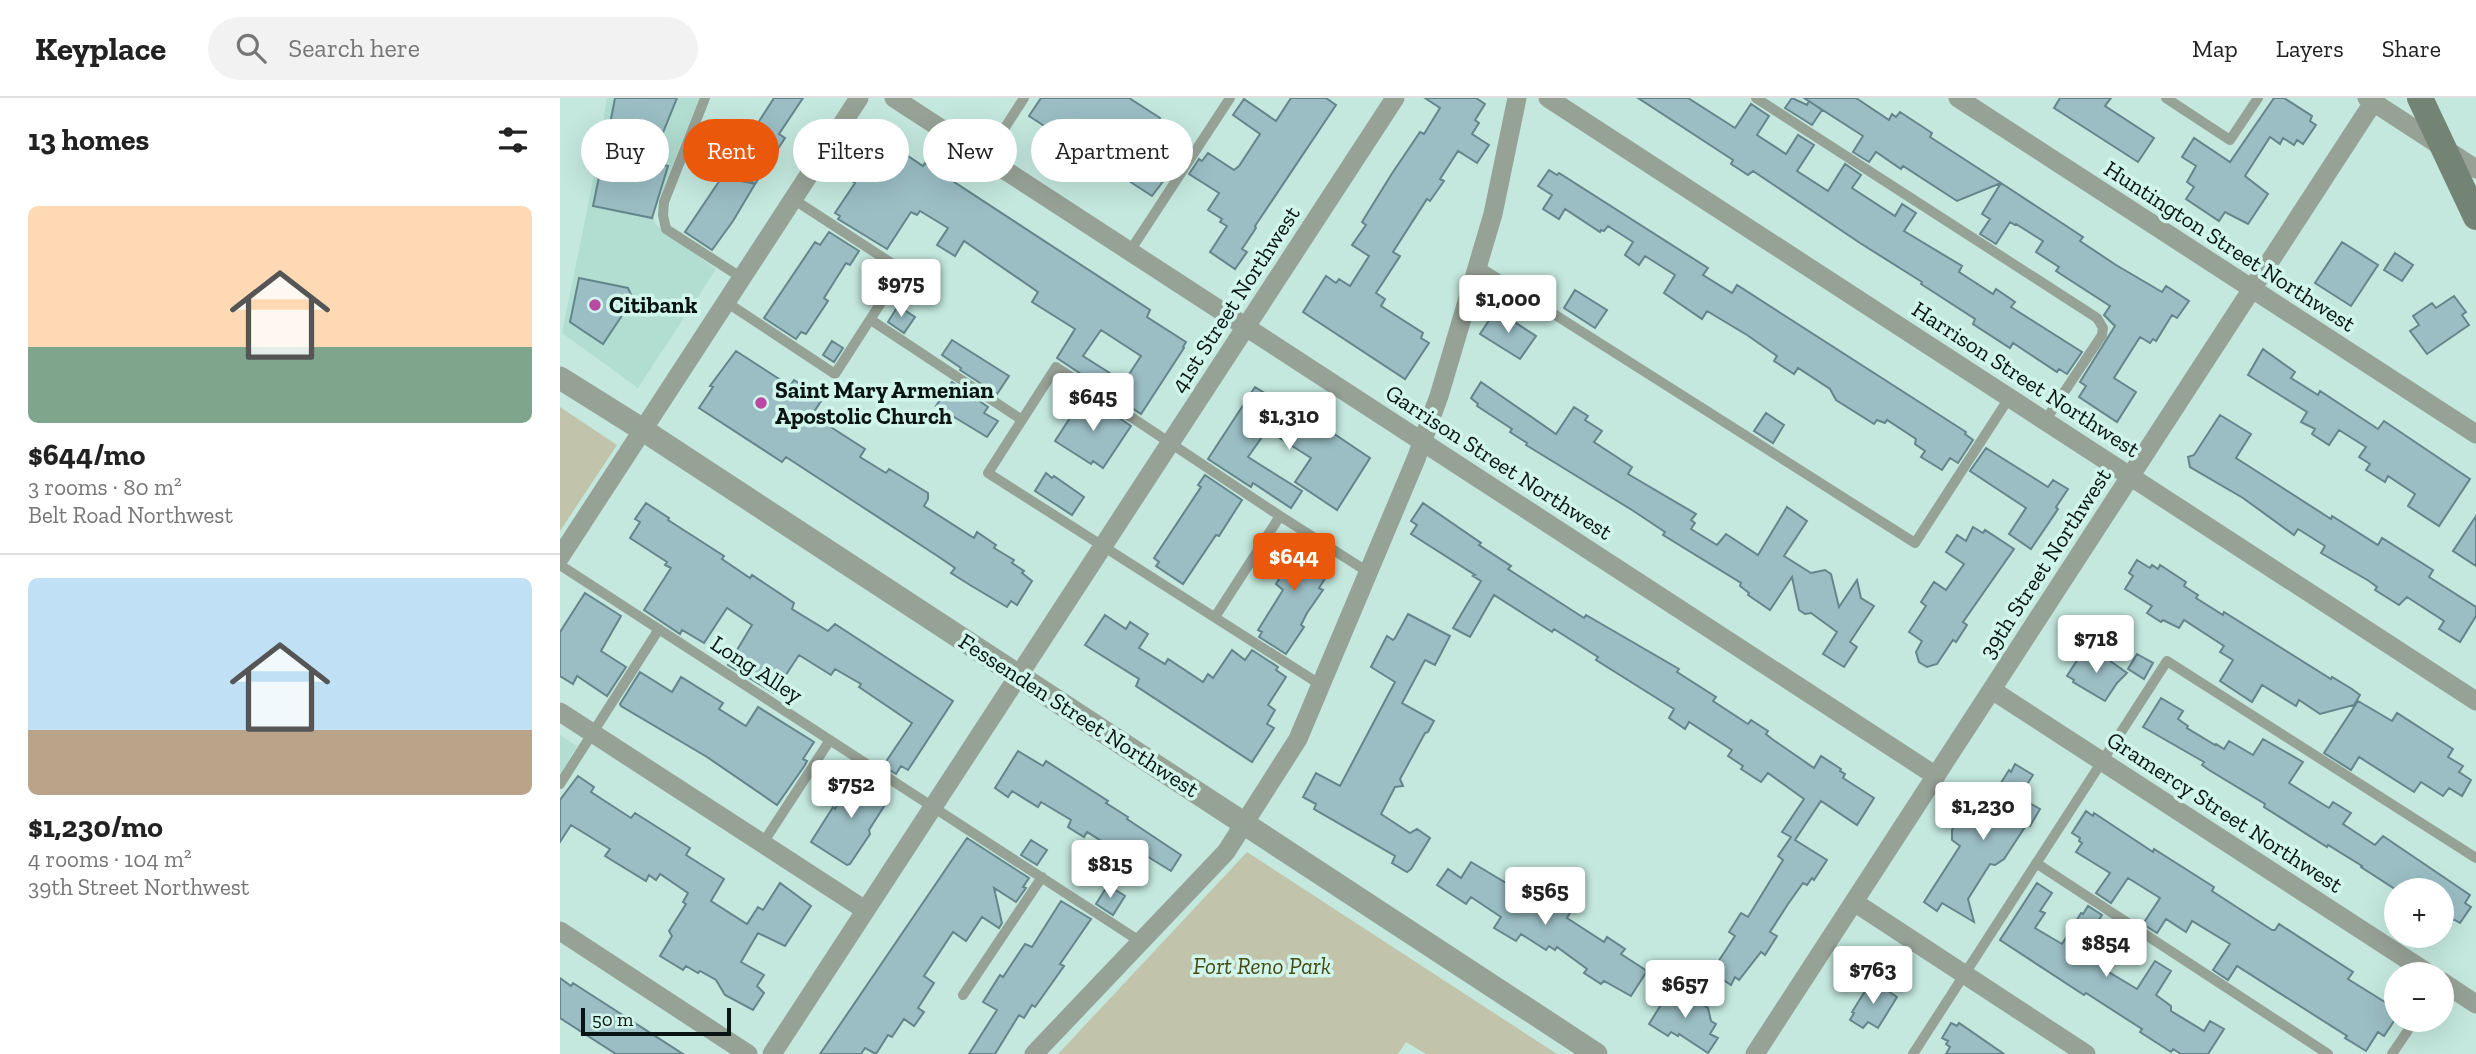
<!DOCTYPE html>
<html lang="en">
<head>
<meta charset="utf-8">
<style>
	body { margin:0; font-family:"Zilla Slab",serif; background:#f2f2f2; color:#222; height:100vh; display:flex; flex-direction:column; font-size:26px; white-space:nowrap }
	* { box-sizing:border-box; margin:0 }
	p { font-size:23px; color:#767676 }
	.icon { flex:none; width:38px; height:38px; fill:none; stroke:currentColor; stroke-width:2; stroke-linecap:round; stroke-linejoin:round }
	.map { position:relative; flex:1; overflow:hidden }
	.sheet { display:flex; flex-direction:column; background:#fff; width:560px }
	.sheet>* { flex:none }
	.guide { position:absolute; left:21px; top:21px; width:665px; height:63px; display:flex; gap:14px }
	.tools { position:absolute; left:1824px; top:780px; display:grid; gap:14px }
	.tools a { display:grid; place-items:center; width:70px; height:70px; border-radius:50%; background:#fff; box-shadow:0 7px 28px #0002; font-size:35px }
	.scale { position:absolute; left:21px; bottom:18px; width:150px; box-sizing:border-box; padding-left:7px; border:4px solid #081512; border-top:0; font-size:19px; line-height:24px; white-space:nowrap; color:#081512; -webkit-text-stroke:5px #d1f5eb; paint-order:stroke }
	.price { position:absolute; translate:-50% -60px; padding:0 16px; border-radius:7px; background:#fff; color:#222; font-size:23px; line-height:46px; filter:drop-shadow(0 2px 4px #0008) }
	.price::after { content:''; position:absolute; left:50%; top:42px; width:21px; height:16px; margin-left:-10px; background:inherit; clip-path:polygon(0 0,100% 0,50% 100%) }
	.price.current { background:#ea580c; color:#fff }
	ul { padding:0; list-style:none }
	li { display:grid; align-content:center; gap:14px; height:371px; padding:0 28px }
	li+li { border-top:2px solid #e0e0e0 }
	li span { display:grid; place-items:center; height:217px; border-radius:10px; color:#555 }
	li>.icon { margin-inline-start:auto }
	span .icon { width:126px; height:126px; fill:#fffc; stroke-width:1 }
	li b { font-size:30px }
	h2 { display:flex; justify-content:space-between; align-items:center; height:84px; padding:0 28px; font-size:30px }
	.chip { padding:0 24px; border-radius:32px; background:#fff; box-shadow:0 7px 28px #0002; font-size:24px; line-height:63px }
	.chip.current { background:#ea580c; color:#fff }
	header { display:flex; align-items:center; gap:42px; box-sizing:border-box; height:98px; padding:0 35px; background:#fff; border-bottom:2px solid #e0e0e0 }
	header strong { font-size:33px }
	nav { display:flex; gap:38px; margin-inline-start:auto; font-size:24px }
	.search { width:490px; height:63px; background:#f2f2f2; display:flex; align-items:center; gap:18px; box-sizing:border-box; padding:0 24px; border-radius:38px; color:#767676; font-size:26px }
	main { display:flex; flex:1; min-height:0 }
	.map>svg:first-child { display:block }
</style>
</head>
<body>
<header>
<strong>Keyplace</strong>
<div class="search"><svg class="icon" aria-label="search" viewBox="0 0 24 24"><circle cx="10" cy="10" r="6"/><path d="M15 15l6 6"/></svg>Search here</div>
<nav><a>Map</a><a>Layers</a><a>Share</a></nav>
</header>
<main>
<section class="sheet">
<h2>13 homes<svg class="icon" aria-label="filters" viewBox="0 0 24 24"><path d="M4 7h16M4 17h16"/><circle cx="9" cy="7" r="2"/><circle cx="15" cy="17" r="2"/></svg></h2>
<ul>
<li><span style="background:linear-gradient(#ffd9b3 65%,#7fa58c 0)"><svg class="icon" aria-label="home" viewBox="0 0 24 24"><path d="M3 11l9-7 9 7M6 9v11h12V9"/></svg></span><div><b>$644/mo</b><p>3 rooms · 80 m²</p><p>Belt Road Northwest</p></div></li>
<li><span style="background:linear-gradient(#bfe0f5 70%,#b9a48a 0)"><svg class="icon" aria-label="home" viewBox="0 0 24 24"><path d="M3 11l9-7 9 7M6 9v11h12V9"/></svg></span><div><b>$1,230/mo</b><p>4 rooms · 104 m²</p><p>39th Street Northwest</p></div></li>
</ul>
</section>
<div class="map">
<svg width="1916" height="956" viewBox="0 0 1916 956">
	<rect width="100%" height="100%" fill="#c4e8de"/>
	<path fill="#b2ded2" d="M47 0H139L93 117 95 126 156 171 78 290 2 235 38 58Z
		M0 637 17 648 0 676Z"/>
	<path fill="#c1c4aa" d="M0 309 57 347 0 433Z
		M687 754 997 956H866L846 944 838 956H498Z"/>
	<path fill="#9abec4" stroke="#63868c" stroke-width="2" fill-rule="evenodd" d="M55 0H117L91 64 108 68 92 120 33 108 39 79H37L41 56 44 57Z
		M214 0H243L219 36 225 40 195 86 138 49 147 36 178 56Z
		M481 0H569L600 20 597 24 607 32 603 38 626 53 592 98 469 18Z
		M731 0H766L776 7 695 128 696 130 682 151 687 154 675 171 650 154 667 128 660 124 662 121 648 112 659 95 629 76 639 61 642 63 648 55 674 72 679 68 700 36 673 17 684 1 716 23Z
		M865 0H916L925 6 915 22 919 25 912 36 929 47 917 65 898 53 880 81 884 83 870 103 867 101 833 154 840 158 816 195 825 201 821 208 863 235 861 240 869 245 845 281 743 214 766 178 776 185 779 181 790 188 809 158 792 147 806 127 802 124 831 77 860 34 864 36 880 10Z
		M1078 0H1128L1175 30 1191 6 1209 18 1197 37 1226 56 1238 37 1254 47 1237 73 1268 93 1285 66 1301 77 1292 90 1335 118 1342 106 1356 115 1344 133 1402 168 1399 174 1433 196 1436 191 1455 204 1451 209 1522 254 1507 276 1499 271 1497 274 1453 245 1450 250 1413 226 1415 221 1361 186 1362 184 1300 145 1193 73 1188 77 1171 66 1173 62Z
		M1232 0 1247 7 1249 3 1262 12 1252 27 1225 10Z
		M1244 0H1296L1329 22 1332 16 1336 19 1340 14 1372 35 1370 39 1441 85 1397 103 1343 68 1341 71 1316 54 1309 64 1293 54 1303 38Z
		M1500 0H1551L1545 8 1594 40 1578 64 1494 10Z
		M1714 0H1724L1752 18 1750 23 1756 27 1743 46 1737 42 1734 47 1723 40 1720 46 1710 39 1685 78 1708 96 1688 126 1665 114 1659 123 1626 101 1634 89 1627 84 1636 68 1622 59 1634 40 1670 64Z
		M311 47 334 61 339 52 363 68 365 65 590 212 587 219 626 244 623 249 624 250 581 316 497 260 515 231 472 204 478 194 404 143 395 158 377 147 388 130 360 113 357 117 351 114 327 151 278 121 280 118 275 115 295 85 288 81ZM541 232 581 258 564 284 523 258Z
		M989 72 997 77 999 75 1148 170 1143 177 1172 195 1177 187 1406 334 1405 336 1413 342 1398 365 1390 360 1382 372 1361 359 1365 353 1355 346 1356 341 1327 322 1325 325 1317 322 1314 326 1276 302 1270 291 1238 270 1234 276 1214 263 1217 258 1187 237 1147 213 1142 221 1104 195 1115 177 1085 158 1079 167 1065 157 1073 144 1048 128 1044 133 1041 132 1040 134 1005 111 999 121 983 111 992 97 978 88Z
		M162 79 195 86 173 123 152 152 125 134Z
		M1441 85 1523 139 1520 143 1556 167 1602 194 1606 188 1629 203 1617 220 1612 217 1596 243 1593 241 1590 245 1580 239 1554 280 1576 294 1557 324 1519 299 1526 288 1520 284 1555 228 1544 217 1550 208 1496 173 1499 169 1476 154 1483 143 1456 126 1455 127 1450 124 1436 146 1420 136 1430 121 1422 116Z
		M269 134 299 153 290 167 286 165 264 200 268 203 246 236 241 234 236 241 204 220 255 144 260 147Z
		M1782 144 1818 167 1791 208 1755 185Z
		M1835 155 1853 167 1842 183 1824 172Z
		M19 180 68 190 73 201 43 246 10 224Z
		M1015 192 1047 212 1035 230 1004 210Z
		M1894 198 1906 214 1902 217 1909 227 1867 256 1850 233 1859 227 1853 218 1872 205 1876 210Z
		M338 208 355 219 344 235 328 224Z
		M936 212 976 238 960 261 920 236Z
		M392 242 449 278 437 296 400 272 401 270 382 257Z
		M272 243 283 250 274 264 263 257Z
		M1703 251 1735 274 1731 280 1758 297 1760 293 1818 331 1824 323 1910 381 1879 428 1848 408 1855 396 1828 378 1825 384 1806 372 1810 366 1799 359 1806 349 1779 332 1769 347 1752 336 1755 331 1741 324 1747 314 1688 277Z
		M176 253 230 288 234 282 263 300 252 317 305 351 300 359 326 375 329 371 368 395V401L364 408 414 440 417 434 436 447 434 450 454 462 452 465 464 473 462 475 472 483 457 507 451 503 447 509 410 487 391 475 395 470 379 459 301 408 226 359 222 364 139 310 153 289 150 288Z
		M392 284 428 309 424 315 438 323 427 339 376 308Z
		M921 284 996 336 1014 309 1028 318 1025 322 1042 333 1034 344 1072 369 1068 376 1136 416 1131 422 1135 425 1131 431 1157 447 1166 436 1198 457 1227 409 1247 423 1224 458 1251 475 1265 472 1271 476 1279 509 1297 482 1301 500 1314 508 1290 544 1297 549 1284 569 1263 556 1277 534 1251 515 1245 516 1239 512 1232 479 1210 512 1188 497 1189 495 1180 488 1181 485 1103 437 1105 434 1072 412 966 347 967 345 950 334 952 331 917 308 918 306 911 300Z
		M695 289 741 318 743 315 810 360 777 412 735 384 751 360 707 332 688 359 742 393 731 410 693 385 691 389 648 361Z
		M525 297 571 328 543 370 533 363 531 366 495 343Z
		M1206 315 1224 327 1213 345 1194 333Z
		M1660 317 1691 336 1676 360 1771 421 1772 418 1818 447 1822 440 1873 472 1869 479 1916 509V518L1900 544 1879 531 1884 523 1847 499 1839 507 1815 492 1817 489 1809 483 1761 455 1765 448 1738 431 1734 437 1683 400 1630 369 1628 359 1634 357Z
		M1426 350 1488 389 1493 382 1508 391 1496 409 1498 411 1471 451 1449 436 1466 410 1410 373Z
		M486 375 492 380 494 378 524 399 512 417 475 393Z
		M645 377 682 402 659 438 656 437 623 486 596 468 599 464 594 460 641 389 638 387Z
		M86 405 109 420 108 422 164 458 162 461 190 480 192 477 234 505 232 511 268 533 275 526 393 603 348 672 341 668 336 676 323 668 352 625 299 589 301 586 275 571 271 577 239 557 214 595 168 567 192 527 167 510 144 545 122 532 120 536 84 512 111 470 105 467 107 464 70 440 80 424 75 421Z
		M863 405 921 445 919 447 951 468 948 471 1024 520 1026 517 1119 571 1117 574 1156 599 1153 603 1188 626 1191 622 1208 633 1206 636 1212 641 1254 670 1261 658 1281 671 1280 673 1285 676 1283 680 1314 700 1297 727 1261 703 1235 742 1267 762 1254 782 1252 780 1247 787 1243 785 1228 806 1210 834 1217 838 1205 857 1201 854 1179 882 1175 879 1171 887 1156 877 1160 870 1156 867 1175 838 1169 834 1181 815 1188 819 1223 762 1218 758 1231 739 1222 734 1244 701 1208 675 1201 684 1181 671 1183 668 1168 658 1172 652 1129 624 1125 631 1109 620 1114 611 1036 562 1038 559 994 531 992 534 934 497 910 539 893 530 921 483 913 478 915 477 851 436 857 427 851 423Z
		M1916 418V468L1893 453Z
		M1413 429 1423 435 1425 432 1454 451 1403 524 1407 527 1396 544 1393 542 1377 566 1367 569 1359 564 1356 554 1362 543 1349 534 1366 508 1361 504 1374 484 1386 492 1404 466 1386 454 1397 437 1406 443Z
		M718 437 745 454 750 447 772 462 766 472 769 474 759 490 763 492 747 515 741 527 744 529 726 556 699 539 702 534 698 532 723 492 716 486 728 466 708 452Z
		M1577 462 1590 470 1592 467 1598 471 1600 467 1626 484 1624 488 1638 497 1636 500 1663 517 1664 514 1771 581 1772 579 1792 591 1800 597 1794 607 1760 616 1739 602 1736 608 1702 587 1692 604 1660 583 1673 562 1660 554 1664 548 1624 522 1619 530 1603 522 1601 524 1587 515 1592 508 1565 491 1573 478 1569 475Z
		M25 495 61 518 41 553 66 569 47 598 17 578 13 586 0 578V534Z
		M848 516 890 538 875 567 865 562 842 605 874 623 868 634 865 635 840 681 843 688 835 689 821 716 850 735 857 731 870 740 851 771 847 774 832 765 835 758 754 711 756 706 743 699 756 675 780 688 835 584 811 569 827 538 833 542 835 540Z
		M545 517 566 531 570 524 588 536 579 550 605 566 608 561 643 584 648 576 653 580 672 552 685 562 692 552 718 569 716 572 726 579 708 607 715 612 707 626 714 630 692 664 576 588 579 581 525 547Z
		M1523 553 1542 565 1546 560 1567 575 1557 585 1545 603 1513 584 1514 582 1507 578Z
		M1577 556 1593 565 1584 581 1568 571Z
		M80 574 112 594 121 579 163 605 159 611 186 628 198 609 254 644 243 661 247 663 245 667 217 707 147 659 61 608 60 606Z
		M1601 600 1623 613 1618 621 1628 628 1627 630 1655 647 1656 646 1664 651 1669 643 1693 657 1703 641 1743 664 1729 685 1769 710 1773 704 1791 715 1783 726 1815 747 1823 738 1910 797 1905 805 1911 809 1900 825 1893 821 1881 838V793H1838L1801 769 1802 768 1768 747 1767 749 1704 709 1705 706 1649 672 1642 667 1644 664 1583 629Z
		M1798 603 1832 623 1837 615 1893 651 1888 659 1903 668 1899 674 1911 682 1902 698 1889 690 1883 698 1861 684 1854 694 1799 659 1791 672 1764 655Z
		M458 653 483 668 486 663 548 703 546 705 568 719 567 721 621 757 611 773 580 754 576 760 573 758 571 762 527 734 524 739 508 729 511 722 481 704 478 709 452 693 448 699 435 690Z
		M1455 666 1473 677 1459 699 1480 711 1470 728 1467 726 1444 761 1435 767 1430 766 1408 801 1414 824 1382 805 1377 813 1364 804 1400 748 1392 742V732L1410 702 1424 712 1449 672 1451 674Z
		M18 678 34 689 31 694 71 720 75 715 130 750 126 757 164 781 151 803 187 826 198 809 203 812 220 785 251 808 225 848 198 835 181 864 204 877 197 888 204 895 193 912 165 897 156 882 140 873 138 875 126 868 123 872 100 858 112 838 109 833 126 806 123 804 128 795 100 776 96 782 89 777 86 783 45 758 50 751 11 727 0 744V702Z
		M296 680 309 688 315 680 328 689 322 698 328 702 309 732 310 736 290 766 287 767 251 744 273 709 275 711 293 681Z
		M1526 713 1533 718 1534 715 1593 754 1594 751 1654 789 1652 793 1712 832H1715L1719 826 1793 874 1788 881 1836 911V920L1824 938 1818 934 1806 953 1785 940 1787 938 1677 868 1668 882 1653 872 1670 846 1632 823 1626 834 1606 821 1597 835 1583 826 1600 800 1568 780 1551 805 1536 795 1550 775 1516 754 1522 745 1519 743 1520 740 1512 735Z
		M407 740 469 780 463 789 466 790 456 804 434 790 442 825 439 830 422 819 406 843 393 834 364 878 374 885 358 910 364 914 354 928 344 921 332 939 328 937 316 956 305 950 301 956H260Z
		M471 742 487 752 477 767 461 757Z
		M911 764 988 810 992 804 1010 815 1007 820 1044 844 1047 839 1065 851 1061 856 1087 873 1071 898 1044 883 1041 886 1024 875 1027 871 997 849 995 852 989 848 986 852 961 836 956 843 934 830 941 819 911 799 906 806 877 787 888 771 901 780Z
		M1477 785 1492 795 1480 813 1485 815 1475 830 1502 846 1521 815 1523 816 1528 808 1542 817 1519 852 1544 867 1542 870 1577 891 1595 863 1611 873 1596 897 1611 908V913L1644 933 1650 923 1664 931 1648 956H1621L1613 951 1611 954 1580 934 1582 931 1526 895 1524 897 1440 842Z
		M548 787 565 798 553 817 536 806Z
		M501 803 531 821 500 866 504 868 475 909 472 907 464 920 459 917 435 956H409L437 912 423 904 440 877 443 879 465 846 472 849Z
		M0 880 11 888 13 885 123 956H56L0 920Z
		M1312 882 1337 899 1318 930 1308 924 1303 930 1290 922 1294 915 1292 914Z
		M1112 889 1148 910 1151 923 1156 926 1150 936 1158 940 1148 955 1119 936 1118 938 1111 934 1108 938 1089 926Z
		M1391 925 1397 928 1399 925 1444 956H1386L1390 949 1386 946 1388 943 1382 940Z"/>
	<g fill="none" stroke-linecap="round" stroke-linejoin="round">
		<path stroke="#97a297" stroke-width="10" d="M145 0 104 104 103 117 106 131 182 180
			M1196 0 1537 220 1543 230 1542 237 1485 323
			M1606 0 1670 42 1698 0
			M426 59 464 0
			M570 153 670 0
			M918 168 1355 445 1449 300
			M166 204 275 276 342 172 233 101
			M311 222 462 322 428 375 761 587
			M462 322 496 269 720 418 655 519
			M720 418 808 474
			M0 467 581 844
			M0 686 99 531
			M203 745 270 642
			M1476 765 1768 956
			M403 897 482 779
			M1353 956 1607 563 1916 760
			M1832 956 1855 922"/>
		<path stroke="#97a297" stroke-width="19" d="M334 0 1376 678
			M988 0 1916 603
			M1398 0 1916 336
			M1807 0 1916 71
			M0 459 299 0
			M1432 592 1871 877
			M0 614 305 812
			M1294 804 1526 956
			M0 833 188 956
			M1881 883 1916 906
			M212 956 835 0
			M474 956 666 754 738 641 856 361 879 298 933 116 957 0
			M1195 956 1816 0"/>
		<path stroke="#97a297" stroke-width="23" d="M0 280 83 332 1036 956"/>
		<path stroke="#748474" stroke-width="26" d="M1860 0 1916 119"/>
	</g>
	<g fill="#bb49a4" stroke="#d1f5eb" stroke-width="2.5">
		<circle cx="35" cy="207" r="7"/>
		<circle cx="201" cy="305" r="7"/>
	</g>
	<g text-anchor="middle" stroke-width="7" stroke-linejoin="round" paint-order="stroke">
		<g font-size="23" fill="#081512" stroke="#d1f5eb">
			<text transform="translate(1670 148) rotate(33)" y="8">Huntington Street Northwest</text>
			<text transform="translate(675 201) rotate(-57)" y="8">41st Street Northwest</text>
			<text transform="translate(1466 281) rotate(33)" y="8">Harrison Street Northwest</text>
			<text transform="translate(939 364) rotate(33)" y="8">Garrison Street Northwest</text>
			<text transform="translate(1485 465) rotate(-57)" y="8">39th Street Northwest</text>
			<text transform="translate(197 571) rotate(33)" y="8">Long Alley</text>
			<text transform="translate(519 617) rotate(33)" y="8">Fessenden Street Northwest</text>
			<text transform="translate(1665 714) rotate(33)" y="8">Gramercy Street Northwest</text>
		</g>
		<g font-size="23" font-weight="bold" fill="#081512" stroke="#d1f5eb" text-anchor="start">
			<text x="49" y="215">Citibank</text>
			<text x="215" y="300">Saint Mary Armenian<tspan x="215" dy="26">Apostolic Church</tspan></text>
		</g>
		<g font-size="23" font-style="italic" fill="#464a13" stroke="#d1f5eb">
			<text x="702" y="876">Fort Reno Park</text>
		</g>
	</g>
</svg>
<div class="tools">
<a>+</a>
<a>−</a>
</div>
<div class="scale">50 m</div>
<b class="price" style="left:341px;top:221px">$975</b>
<b class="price" style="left:948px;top:237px">$1,000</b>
<b class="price" style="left:533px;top:335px">$645</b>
<b class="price" style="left:729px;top:354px">$1,310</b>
<b class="price current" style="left:734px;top:495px">$644</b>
<b class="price" style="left:1536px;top:577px">$718</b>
<b class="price" style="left:291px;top:722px">$752</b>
<b class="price" style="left:1423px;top:744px">$1,230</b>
<b class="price" style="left:550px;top:802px">$815</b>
<b class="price" style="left:985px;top:829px">$565</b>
<b class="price" style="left:1546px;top:881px">$854</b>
<b class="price" style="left:1313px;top:908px">$763</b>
<b class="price" style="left:1125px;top:922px">$657</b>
<div class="guide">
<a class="chip">Buy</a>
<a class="chip current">Rent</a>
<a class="chip">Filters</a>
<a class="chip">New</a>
<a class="chip">Apartment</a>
</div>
</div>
</main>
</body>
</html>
